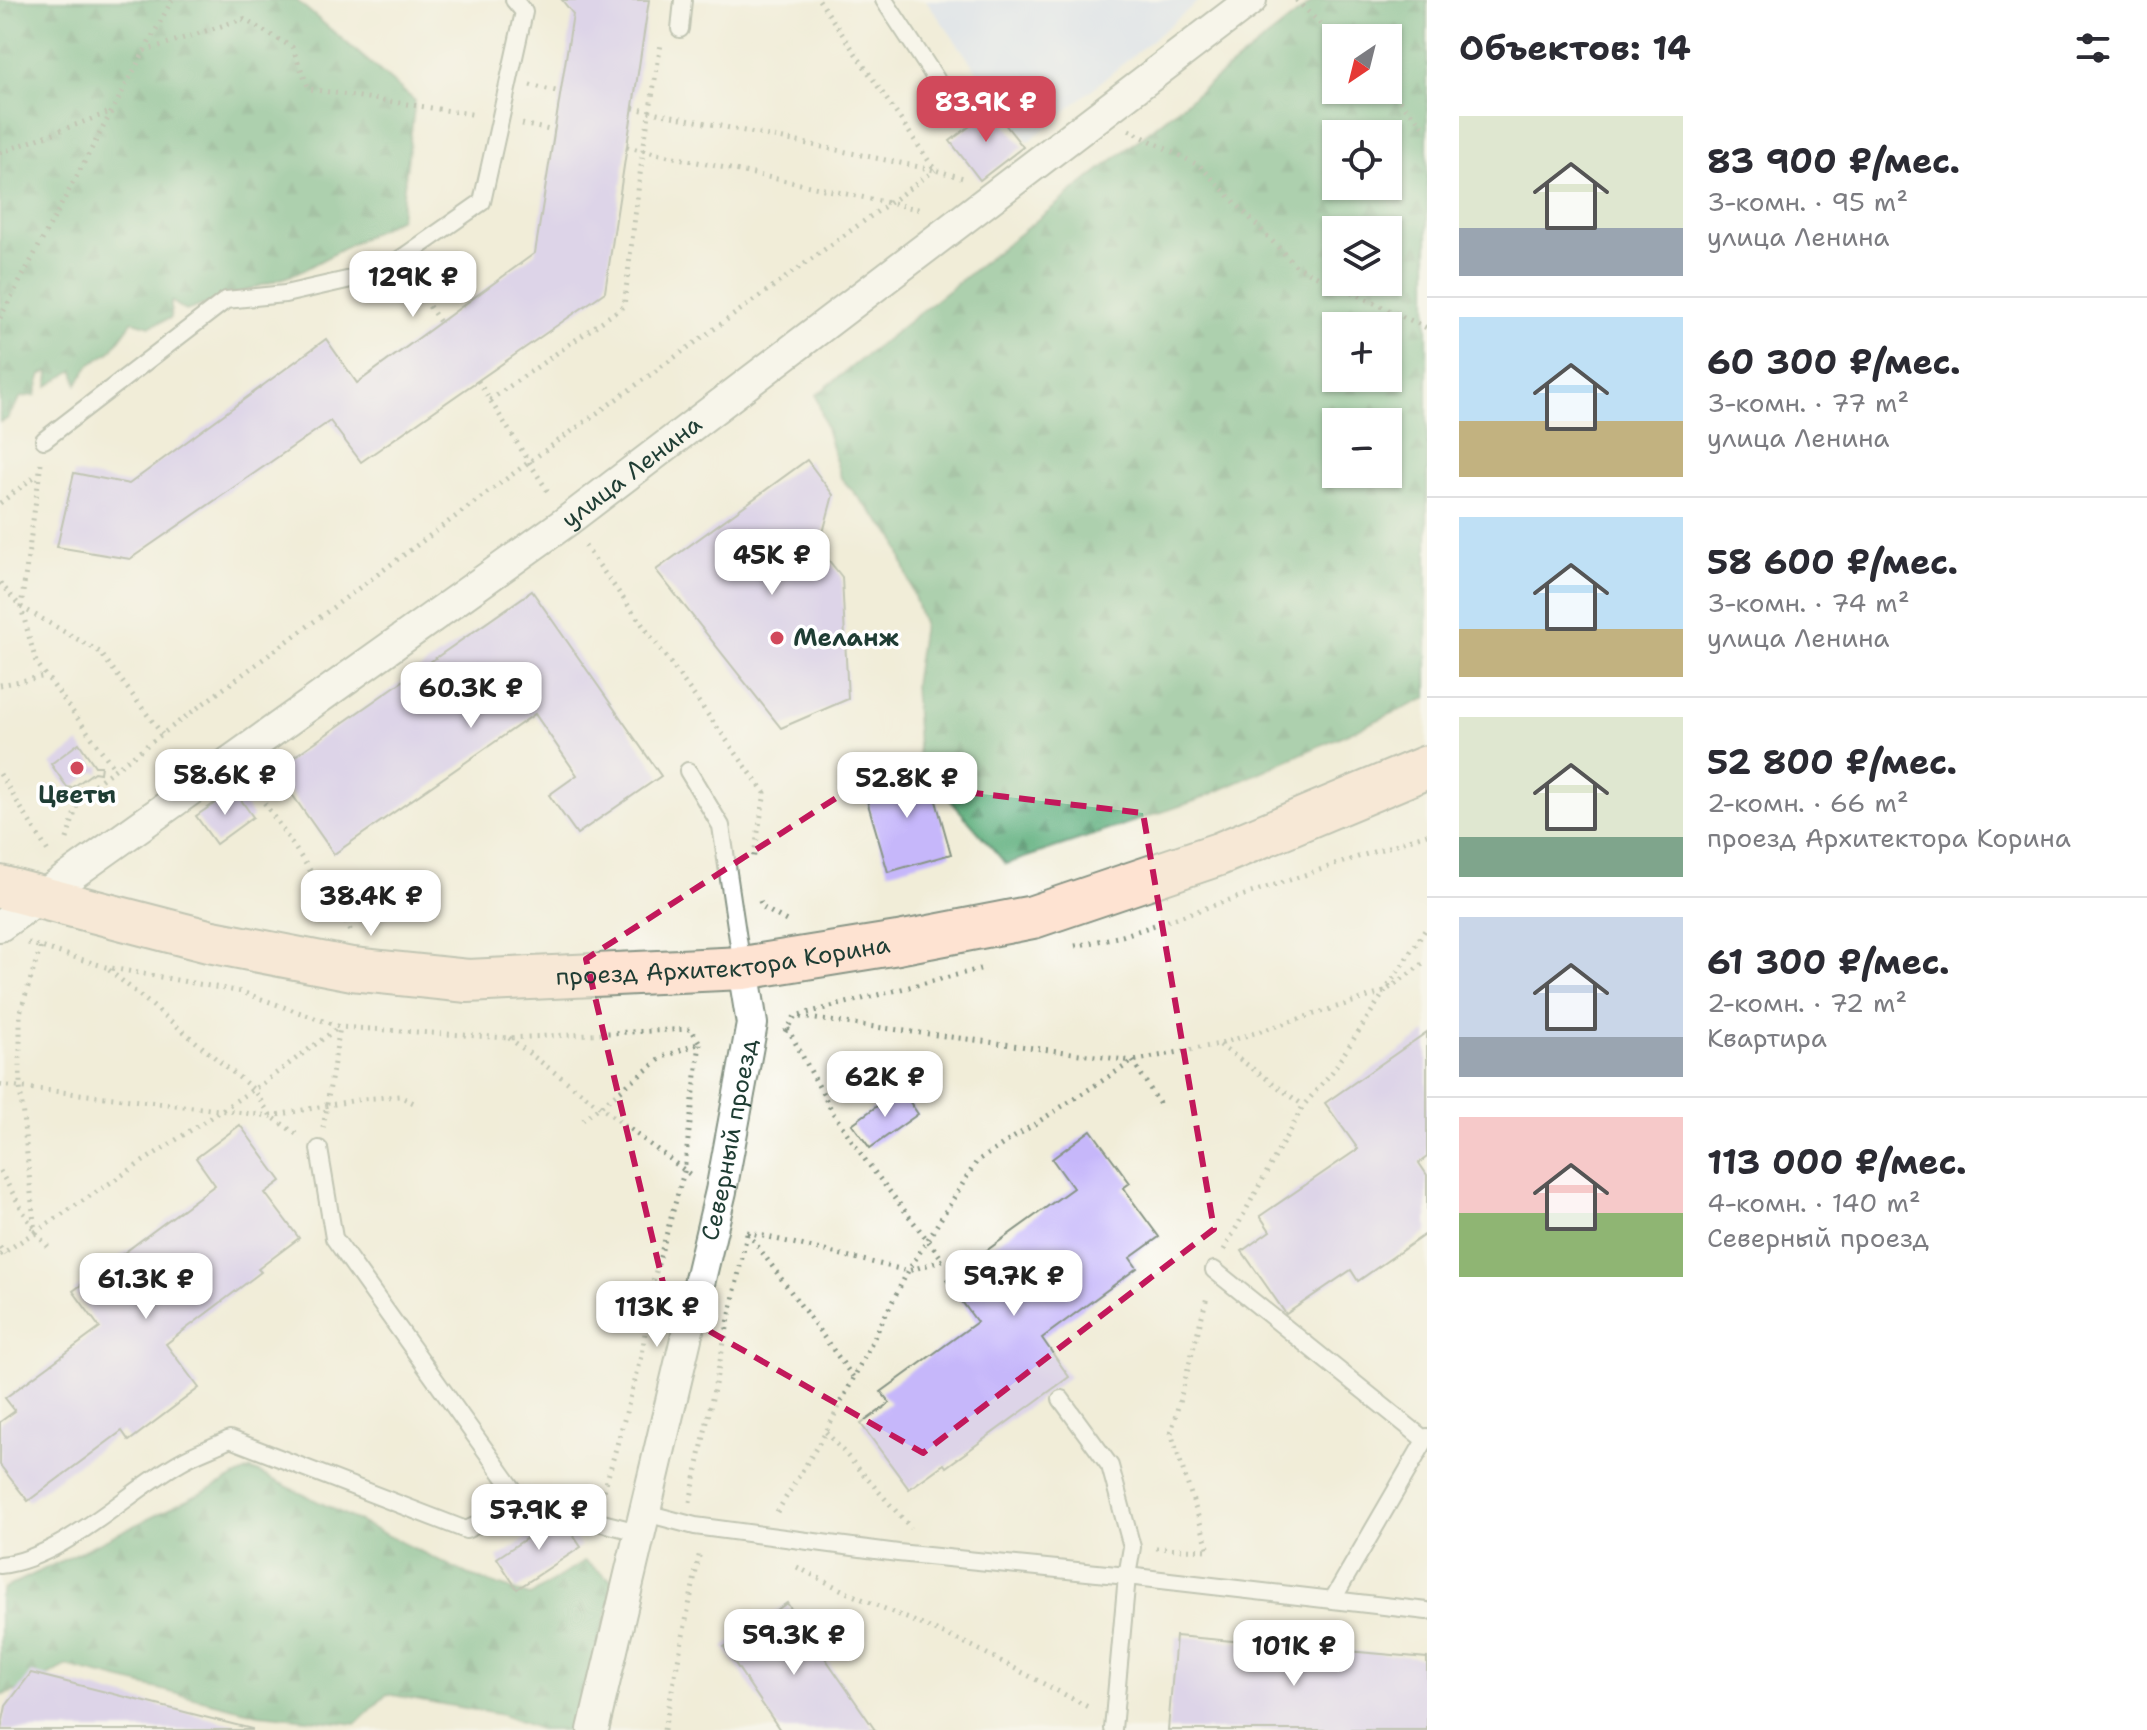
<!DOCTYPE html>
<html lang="ru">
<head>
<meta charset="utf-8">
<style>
	body { margin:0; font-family:"Shantell Sans",sans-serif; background:#f7f7f7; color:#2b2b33; height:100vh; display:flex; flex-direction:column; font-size:30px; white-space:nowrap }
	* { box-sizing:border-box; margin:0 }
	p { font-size:26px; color:#7c7c81 }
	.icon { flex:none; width:44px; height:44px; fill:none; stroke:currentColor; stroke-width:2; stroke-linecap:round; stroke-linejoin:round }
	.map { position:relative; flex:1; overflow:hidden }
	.panel { display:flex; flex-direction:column; background:#fff; width:720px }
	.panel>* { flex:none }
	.needle { width:52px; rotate:215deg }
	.controls { position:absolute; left:1322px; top:24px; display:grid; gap:16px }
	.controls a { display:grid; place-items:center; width:80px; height:80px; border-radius:0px; background:#fff; box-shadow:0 2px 6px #0004; font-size:40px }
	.price { position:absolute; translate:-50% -68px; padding:0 18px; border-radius:16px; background:#fff; color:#222; font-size:26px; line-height:52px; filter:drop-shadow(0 2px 4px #0008) }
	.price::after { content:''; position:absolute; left:50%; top:48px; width:24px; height:18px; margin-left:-12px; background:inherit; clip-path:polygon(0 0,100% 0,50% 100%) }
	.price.current { background:#d1495b; color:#fff }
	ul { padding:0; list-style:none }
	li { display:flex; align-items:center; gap:24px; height:200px; padding:0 32px }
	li+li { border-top:2px solid #e1e1e2 }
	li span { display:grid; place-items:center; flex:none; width:224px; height:160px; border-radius:0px; color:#555 }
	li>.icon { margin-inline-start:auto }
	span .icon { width:96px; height:96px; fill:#fffc; stroke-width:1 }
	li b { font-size:34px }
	h2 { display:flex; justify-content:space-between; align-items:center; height:96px; padding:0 32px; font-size:34px }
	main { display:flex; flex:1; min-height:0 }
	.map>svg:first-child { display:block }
</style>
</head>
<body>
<main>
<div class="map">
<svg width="1427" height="1730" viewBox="0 0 1427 1730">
	<defs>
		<pattern id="forest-firs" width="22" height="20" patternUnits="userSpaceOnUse" patternTransform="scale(2)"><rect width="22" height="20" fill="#5cad7a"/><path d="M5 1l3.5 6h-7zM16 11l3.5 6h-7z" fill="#4b8e65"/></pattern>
	</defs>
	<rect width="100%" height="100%" fill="#fff"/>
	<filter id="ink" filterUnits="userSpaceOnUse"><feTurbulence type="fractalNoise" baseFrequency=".0125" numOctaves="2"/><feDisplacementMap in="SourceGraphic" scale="16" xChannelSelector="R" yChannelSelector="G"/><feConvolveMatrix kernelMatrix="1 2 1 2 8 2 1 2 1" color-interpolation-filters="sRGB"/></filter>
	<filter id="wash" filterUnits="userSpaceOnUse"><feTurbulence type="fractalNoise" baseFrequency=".006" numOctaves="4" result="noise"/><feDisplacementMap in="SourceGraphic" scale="32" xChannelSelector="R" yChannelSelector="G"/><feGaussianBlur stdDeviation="1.8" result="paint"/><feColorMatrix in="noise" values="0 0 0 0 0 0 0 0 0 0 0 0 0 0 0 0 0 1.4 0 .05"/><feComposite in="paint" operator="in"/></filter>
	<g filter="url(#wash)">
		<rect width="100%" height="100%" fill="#f1edd8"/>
		<path fill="#cddbfa" d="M926 0H1200L1028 142Z"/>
		<path fill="url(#forest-firs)" stroke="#3e7557" stroke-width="2" fill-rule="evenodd" d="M0 0H296L415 101 400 218 298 273 186 311 171 301V318L150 326 133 321 110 352 90 365 77 384 74 370 48 386 49 371 41 375 36 395 21 397 7 419 0 422Z
			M1315 0H1427V698L1195 801 1006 864 919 764 914 685 923 624 895 538 841 478 816 395ZM1336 38H1388V90H1336ZM1336 134H1388V186H1336ZM1336 230H1388V282H1336ZM1336 326H1388V378H1336ZM1336 422H1388V474H1336Z
			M251 1469 471 1576 530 1596 584 1561 616 1583 573 1730H542L502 1715 387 1694 356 1724 258 1714 66 1666 23 1689 0 1696V1598L3 1589Z"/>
		<g id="blocks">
			<path fill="#c6b7fa" d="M562 0H649L605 292 361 462 330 421 130 559 57 547 74 473 129 484 326 339 357 383 535 253 573 14Z
				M993 109 1023 147 980 180 950 141Z
				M807 460 833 495 819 548 842 577 848 699 781 728 656 570Z
				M532 591 661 776 577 834 549 795 577 775 535 714 334 854 275 770Z
				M79 743 95 766H101L100 773 94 772 72 788 67 787 51 764Z
				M927 769 951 854 888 872 863 787Z
				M234 790 253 817 216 844 196 816Z
				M1427 1032V1157L1419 1163 1427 1175V1233L1358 1281 1351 1270 1286 1314 1242 1251 1270 1231 1260 1216 1358 1149 1325 1103Z
				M901 1089 918 1114 870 1148 852 1124Z
				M240 1125 281 1181 265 1193 299 1238 258 1269 261 1272 166 1344 199 1388 129 1441 122 1431 28 1501 0 1465V1422L15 1411 5 1398 100 1328 73 1291 215 1185 196 1158Z
				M1091 1130 1130 1183 1123 1188 1159 1237 1130 1258 1137 1268 1042 1338 1069 1377 946 1467 944 1464 909 1489 861 1424 890 1403 881 1392 977 1322 946 1280 1073 1188 1052 1159Z
				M560 1516 581 1547 517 1589 497 1558Z
				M787 1603 875 1730H780L724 1647Z
				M1176 1636 1427 1658V1730H1168Z
				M31 1673 252 1729V1730H1L6 1706Z"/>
		</g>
	</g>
	<g filter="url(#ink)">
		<use href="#blocks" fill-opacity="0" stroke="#889586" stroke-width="2"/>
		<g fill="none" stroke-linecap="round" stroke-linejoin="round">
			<g stroke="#889586" stroke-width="20">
				<path id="lane" d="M884 0 936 79
					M680 29 683 0
					M44 440 226 300 285 294 382 272 482 202 524 12 514 0
					M688 771 721 826 742 966
					M319 1149 334 1238 523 1503 642 1533
					M1214 1270 1425 1440
					M646 1513 695 1526 898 1553 1127 1576 1132 1547 1110 1466 1061 1399
					M0 1565C62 1559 126 1493 180 1462 195 1453 214 1447 230 1439L466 1530 523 1503
					M1333 1599 1427 1437
					M1113 1729 1127 1576 1427 1611"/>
			</g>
			<g stroke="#889586" stroke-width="34">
				<g id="street">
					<path id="s1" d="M0 926 567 521 1251 0"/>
					<path id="s2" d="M593 1730 721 1191 752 1024 743 968"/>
				</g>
			</g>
			<g stroke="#889586" stroke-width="46">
				<g id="secondary">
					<path id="s3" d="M0 887 208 941 352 969 468 981 743 968 898 943 1033 917 1219 854 1427 767"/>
				</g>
			</g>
			<path stroke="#889586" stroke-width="5" stroke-dasharray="2 6" stroke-linecap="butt" d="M819 0 935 170 963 178
				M1296 0 1336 39
				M144 51 243 19 292 47 309 89 477 115
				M530 85 560 92
				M1388 90 1427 129
				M633 108 934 170
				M522 124 554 131
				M1129 130 1200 166 1296 266 1427 328
				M627 147 922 210
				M0 153 110 112
				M411 280 440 322
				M0 318 172 0
				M478 381 550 495
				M490 400 624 306 643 150 661 44
				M41 463 21 607 36 662 115 769
				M0 503 38 474
				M585 546 765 793 753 860
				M0 583 21 607 100 652 162 734
				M0 685 46 676
				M0 774 49 853
				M251 783 351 931
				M67 839 80 795 529 462 935 170
				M760 901 762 907 790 923
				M28 943 106 967 242 992 340 1027 508 1038 691 1029 700 1043 663 1057 583 1120
				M1075 946 1122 936 1427 834
				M109 970 253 1089 271 1116 299 1136
				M800 1017 1133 1061 1162 1108
				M785 1032 795 1016 980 969
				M509 1038 692 1176
				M1220 1045 1303 1105
				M0 1085 271 1116 362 1099 399 1096 416 1104
				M323 1128 340 1027
				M0 1171 35 1232 51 1250
				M35 1232 260 1085 339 1027
				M747 1232 908 1271 943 1260 866 1161 833 1113 787 1027
				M748 1233 853 1377
				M0 1247 5 1254
				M1224 1250 1303 1106 1332 1072 1427 927
				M0 1255 35 1232 20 1087V1013L41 946
				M826 1432 911 1528
				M602 1498 642 1356 650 1292 684 1172 700 1043
				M690 1502 747 1234
				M777 1512 826 1432 908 1271 977 1161 1133 1061 1220 1044 1384 992 1427 961
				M1156 1548 1209 1550 1171 1433 1207 1297
				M797 1567 848 1593 972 1646 1090 1708
				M664 1730 700 1551"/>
			<use href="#lane" stroke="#fff" stroke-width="16"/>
			<use href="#street" stroke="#fff" stroke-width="30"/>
			<use href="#secondary" stroke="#fee3d2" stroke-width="42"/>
		</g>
	</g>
	<path d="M0 0H1427V1730H0ZM864 780 1143 813 1214 1229 923 1453 669 1308 586 959Z" fill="#f1edd8" fill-opacity=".55" fill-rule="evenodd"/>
	<path fill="none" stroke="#c2185b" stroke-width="6" stroke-dasharray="16 10" stroke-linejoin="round" d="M864 780 1143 813 1214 1229 923 1453 669 1308 586 959Z"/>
	<g fill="#d1495b" stroke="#fff" stroke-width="3">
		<circle cx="777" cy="638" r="8"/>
		<circle cx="77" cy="768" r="8"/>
	</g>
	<g text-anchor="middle" stroke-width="7" stroke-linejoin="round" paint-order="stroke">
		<g font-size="24" fill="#1f3d34" stroke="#fff">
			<text dy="8" stroke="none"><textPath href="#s1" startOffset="778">улица Ленина</textPath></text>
			<text dy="8" stroke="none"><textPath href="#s3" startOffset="734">проезд Архитектора Корина</textPath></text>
			<text dy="8" stroke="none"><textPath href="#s2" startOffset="606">Северный проезд</textPath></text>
		</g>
		<g font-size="24" font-weight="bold" fill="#1f3d34" stroke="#fff" text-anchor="start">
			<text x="793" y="646">Меланж</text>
			<text x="77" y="803" text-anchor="middle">Цветы</text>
		</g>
	</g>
</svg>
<div class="controls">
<a><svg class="needle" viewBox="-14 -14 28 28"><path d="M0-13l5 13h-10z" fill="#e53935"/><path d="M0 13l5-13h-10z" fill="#7c7c81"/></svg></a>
<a><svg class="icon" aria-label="locate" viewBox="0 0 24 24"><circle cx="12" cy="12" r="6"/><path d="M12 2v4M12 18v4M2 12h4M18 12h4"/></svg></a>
<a><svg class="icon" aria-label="layers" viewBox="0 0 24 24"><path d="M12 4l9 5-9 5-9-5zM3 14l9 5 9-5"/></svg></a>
<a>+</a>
<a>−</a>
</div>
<b class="price current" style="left:986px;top:144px">83.9K ₽</b>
<b class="price" style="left:413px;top:319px">129K ₽</b>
<b class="price" style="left:772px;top:597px">45K ₽</b>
<b class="price" style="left:471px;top:730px">60.3K ₽</b>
<b class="price" style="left:225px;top:817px">58.6K ₽</b>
<b class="price" style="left:907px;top:820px">52.8K ₽</b>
<b class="price" style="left:371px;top:938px">38.4K ₽</b>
<b class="price" style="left:885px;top:1119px">62K ₽</b>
<b class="price" style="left:1014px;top:1318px">59.7K ₽</b>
<b class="price" style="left:146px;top:1321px">61.3K ₽</b>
<b class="price" style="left:657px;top:1349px">113K ₽</b>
<b class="price" style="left:539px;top:1552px">57.9K ₽</b>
<b class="price" style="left:794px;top:1677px">59.3K ₽</b>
<b class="price" style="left:1294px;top:1688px">101K ₽</b>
</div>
<section class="panel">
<h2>Объектов: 14<svg class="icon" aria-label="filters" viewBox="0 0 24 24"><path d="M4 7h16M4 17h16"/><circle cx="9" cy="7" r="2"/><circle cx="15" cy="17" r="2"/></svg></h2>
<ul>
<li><span style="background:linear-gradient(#dfe7d0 70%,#9aa5b1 0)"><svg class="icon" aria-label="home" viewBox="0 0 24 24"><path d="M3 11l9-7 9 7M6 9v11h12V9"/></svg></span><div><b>83 900 ₽/мес.</b><p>3-комн. · 95 m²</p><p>улица Ленина</p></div></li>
<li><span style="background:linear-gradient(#bfe0f5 65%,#c2b280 0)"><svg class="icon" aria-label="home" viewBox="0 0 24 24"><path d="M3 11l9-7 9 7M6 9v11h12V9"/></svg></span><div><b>60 300 ₽/мес.</b><p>3-комн. · 77 m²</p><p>улица Ленина</p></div></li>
<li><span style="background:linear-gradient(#bfe0f5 70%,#c2b280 0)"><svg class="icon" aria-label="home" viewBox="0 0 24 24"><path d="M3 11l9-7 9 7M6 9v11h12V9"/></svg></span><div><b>58 600 ₽/мес.</b><p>3-комн. · 74 m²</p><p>улица Ленина</p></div></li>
<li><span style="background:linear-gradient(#dfe7d0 75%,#7fa58c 0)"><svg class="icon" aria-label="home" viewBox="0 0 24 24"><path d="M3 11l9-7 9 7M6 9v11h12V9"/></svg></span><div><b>52 800 ₽/мес.</b><p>2-комн. · 66 m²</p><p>проезд Архитектора Корина</p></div></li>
<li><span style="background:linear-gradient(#c9d6e8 75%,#9aa5b1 0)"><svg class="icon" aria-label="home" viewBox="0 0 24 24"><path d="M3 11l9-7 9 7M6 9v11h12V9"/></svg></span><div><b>61 300 ₽/мес.</b><p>2-комн. · 72 m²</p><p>Квартира</p></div></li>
<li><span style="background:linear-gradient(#f6c9c9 60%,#8fb573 0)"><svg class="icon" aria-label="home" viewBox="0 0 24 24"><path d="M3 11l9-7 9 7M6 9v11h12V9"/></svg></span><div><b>113 000 ₽/мес.</b><p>4-комн. · 140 m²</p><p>Северный проезд</p></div></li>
</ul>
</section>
</main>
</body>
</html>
